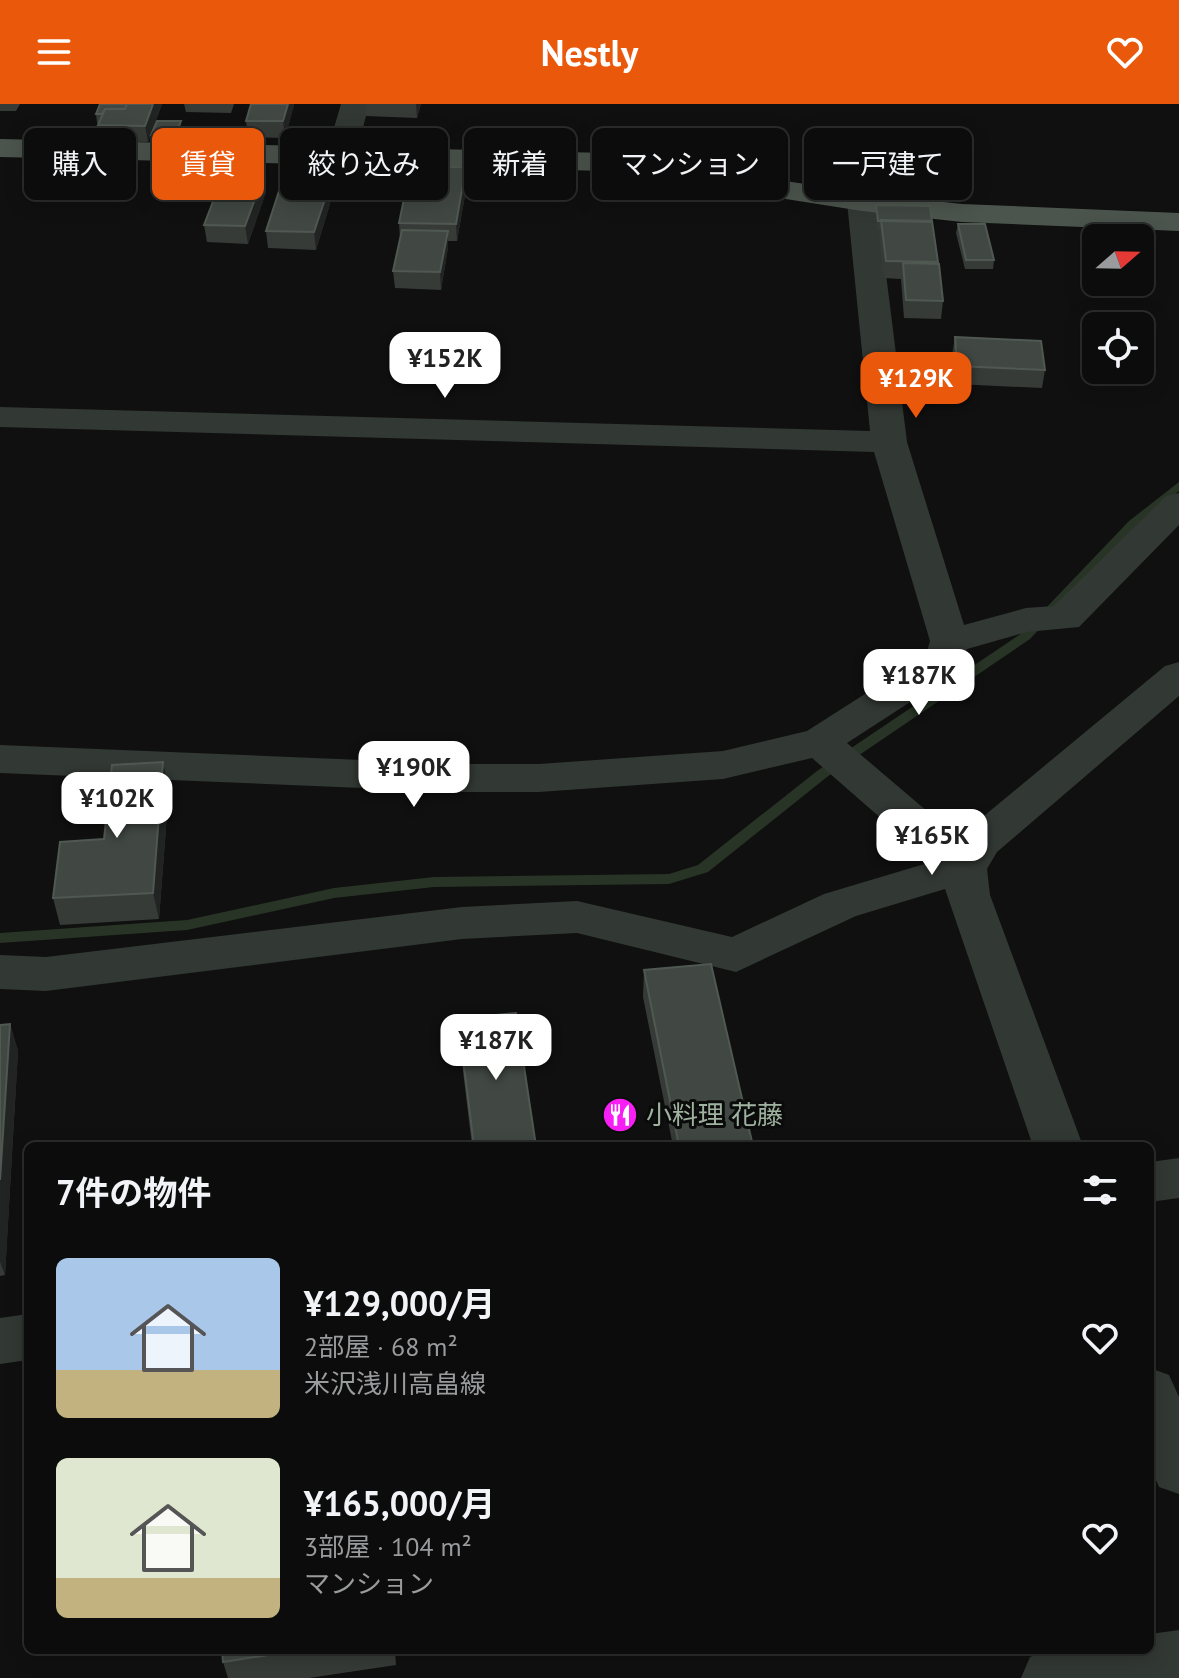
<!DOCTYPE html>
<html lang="ja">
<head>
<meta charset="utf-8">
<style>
	body { margin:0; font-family:"PT Sans","Noto Sans JP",sans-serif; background:#141514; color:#f1f3f6; height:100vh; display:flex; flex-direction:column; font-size:30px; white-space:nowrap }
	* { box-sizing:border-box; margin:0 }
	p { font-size:26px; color:#9a9b9d }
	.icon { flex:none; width:44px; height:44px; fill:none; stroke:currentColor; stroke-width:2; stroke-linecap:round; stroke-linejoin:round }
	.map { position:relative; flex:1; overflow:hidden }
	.side { position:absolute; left:24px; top:1038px; width:1130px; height:512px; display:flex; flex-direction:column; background:#0b0c0b; border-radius:12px; box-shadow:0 4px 20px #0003,0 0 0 2px #2b2c2c }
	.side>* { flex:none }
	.hud { position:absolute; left:24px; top:24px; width:1132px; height:72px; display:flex; gap:16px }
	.needle { width:52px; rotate:70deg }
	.buttons { position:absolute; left:1082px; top:120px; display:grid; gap:16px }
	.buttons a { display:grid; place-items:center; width:72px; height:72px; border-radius:12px; background:#0b0c0b; box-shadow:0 4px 20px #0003,0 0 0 2px #2b2c2c; font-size:40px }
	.price { position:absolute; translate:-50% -68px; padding:0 18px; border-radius:16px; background:#fff; color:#222; font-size:26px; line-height:52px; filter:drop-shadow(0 2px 4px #0008) }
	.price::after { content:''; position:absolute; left:50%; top:48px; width:24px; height:18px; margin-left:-12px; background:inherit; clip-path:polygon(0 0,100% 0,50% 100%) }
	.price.current { background:#ea580c; color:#fff }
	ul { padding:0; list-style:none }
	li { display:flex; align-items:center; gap:24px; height:200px; padding:0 32px }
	li span { display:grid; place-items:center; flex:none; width:224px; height:160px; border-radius:12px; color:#555 }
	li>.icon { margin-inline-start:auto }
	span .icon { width:96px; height:96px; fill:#fffc; stroke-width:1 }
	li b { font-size:34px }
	h2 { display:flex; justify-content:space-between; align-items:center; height:96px; padding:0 32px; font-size:34px }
	.chip { padding:0 28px; border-radius:12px; background:#0b0c0b; box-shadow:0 4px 20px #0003,0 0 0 2px #2b2c2c; font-size:28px; line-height:72px }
	.chip.current { background:#ea580c; color:#fff }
	header { display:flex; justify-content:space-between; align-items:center; height:104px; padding:0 32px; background:#ea580c; color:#fff; font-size:36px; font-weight:800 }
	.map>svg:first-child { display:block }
</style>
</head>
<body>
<header><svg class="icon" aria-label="menu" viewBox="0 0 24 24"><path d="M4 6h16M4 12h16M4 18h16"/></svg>Nestly<svg class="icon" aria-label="heart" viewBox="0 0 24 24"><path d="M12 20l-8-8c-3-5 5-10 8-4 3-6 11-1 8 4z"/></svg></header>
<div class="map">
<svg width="1179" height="1574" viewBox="0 0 1179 1574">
	<rect width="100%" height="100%" fill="#0f100f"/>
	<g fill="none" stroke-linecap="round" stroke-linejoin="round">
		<path fill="#283425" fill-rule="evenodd" d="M1179 378V387L1137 421 1030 535 827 673 708 768 669 780 434 783 334 794 187 826 0 839V829L187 816 334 784 434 773 669 770 698 761 817 667 1022 529 1129 417Z"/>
		<path fill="#323833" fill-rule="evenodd" d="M341 0H369L356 51 351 57 341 60 331 57 326 51Z
			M862 89 873 92 877 98 907 338 964 521 1026 504 1054 502 1166 392 1179 389V421L1079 523 1027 528 967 545 958 567 847 639 961 736 967 726 1165 562 1179 558V592L997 748 987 765 990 791 1083 1042H1033L945 785 856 812 736 868 577 829 462 835 46 887 0 885V851L46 853 462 803 577 797 732 833 824 790 931 758 812 654 723 675 539 688H458L0 669V641L458 660H539L723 647 807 627 926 551 930 537 874 348 0 323V303L870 327 847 98 851 92Z
			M1179 1054V1094L1150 1098V1058Z
			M28 1210V1256L0 1260V1214Z
			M1150 1264 1169 1271 1179 1293V1390L1159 1383 1150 1362Z
			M1179 1526V1574H1021L1030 1553 1048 1546H1150V1530Z"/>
		<path fill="#4c554d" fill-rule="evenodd" d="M0 35 608 49 862 89 962 100 1179 109V127L962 118 862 107 608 67 0 53Z"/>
	</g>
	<path fill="#363b38" d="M0 0H20L16 7H0Z
		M100 0H162L148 38 101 37 98 21 99 19H97L96 10Z
		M184 0H234L231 9 186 8Z
		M251 0H294L285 34 248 33 246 17Z
		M365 0H421L417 14 366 12Z
		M182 26 177 40 153 39 151 31Z
		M264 71 266 88 248 140 207 138 204 121Z
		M467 80 457 137H448V144L441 186 395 184 393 167 400 135 399 119 419 85Z
		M329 83 330 100 316 146 268 144 266 127Z
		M876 101 932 119 943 197 941 215 904 214 901 175 884 174 879 134 880 126H877L876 109Z
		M958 120 994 156 993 165H965L956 129Z
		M955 233 1045 266 1042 284 955 280 952 251Z
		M163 658 169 685 159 815 60 821 53 794 104 735Z
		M644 866 753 1042H673L643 893Z
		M458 915 536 1042H472L460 942Z
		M10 920 18 947 5 1171 0 1172V921Z
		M222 1546H395L396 1561 309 1574H228L223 1558Z"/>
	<path fill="#222423" d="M153 0H162L148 38 145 22Z
		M288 0H294V2L285 34 283 17Z
		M416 0H421L417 14Z
		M181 17 182 26 177 40 175 31Z
		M466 63 467 80 457 137 456 120Z
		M264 71 266 88 248 140 245 122Z
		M329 83 330 100 316 146 314 128Z
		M448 127V144L441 186 440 168Z
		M163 658 169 685 159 815 153 789Z
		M10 920 18 947 5 1171 0 1158V1076Z"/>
	<path fill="#414843" stroke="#505852" stroke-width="2" d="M100 0H127L125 5H105L102 10H96Z
		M127 0H153L145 22 98 21 105 5H125Z
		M251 0H288L283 17H246Z
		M157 17H181L175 31H151Z
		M430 63H466L456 120 399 119 406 85H419L421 78H427Z
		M224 69 264 71 245 122 204 121Z
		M281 81 329 83 314 128 266 127Z
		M876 101 930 102 932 118 878 117Z
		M881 116 932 117 938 158 886 157Z
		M958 120H985L994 156H966Z
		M402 126 448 127 440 168 393 167Z
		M903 159 939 160 943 197 906 196Z
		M955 233 1041 237 1045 266 957 262Z
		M163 658 153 789 53 794 60 738 104 735 112 661Z
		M711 860 753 1042H679L644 866Z
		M516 909 536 1042H474L458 915Z
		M10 920 0 1076V921Z
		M222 1546H300L223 1558Z"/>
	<defs>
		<g id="restaurant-disc" transform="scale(1.8)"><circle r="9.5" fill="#f81ff5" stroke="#0a0b0a"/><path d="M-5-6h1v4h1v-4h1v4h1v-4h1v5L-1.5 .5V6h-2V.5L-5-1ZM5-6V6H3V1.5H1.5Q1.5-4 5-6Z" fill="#fff"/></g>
	</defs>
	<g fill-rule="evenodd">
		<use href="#restaurant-disc" x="620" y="1011"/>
	</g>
	<g text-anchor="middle" stroke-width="6" stroke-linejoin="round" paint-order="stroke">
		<g font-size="26" fill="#9fb2a0" stroke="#0a0b0a" text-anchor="start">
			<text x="646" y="1020">小料理 花藤</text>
		</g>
	</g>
</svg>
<div class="buttons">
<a><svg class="needle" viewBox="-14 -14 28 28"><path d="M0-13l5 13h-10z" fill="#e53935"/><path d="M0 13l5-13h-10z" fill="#9a9b9d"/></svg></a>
<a><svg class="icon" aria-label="locate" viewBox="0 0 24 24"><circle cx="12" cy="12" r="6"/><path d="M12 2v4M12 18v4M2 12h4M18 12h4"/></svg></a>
</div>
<b class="price" style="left:445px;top:296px">¥152K</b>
<b class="price current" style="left:916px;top:316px">¥129K</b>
<b class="price" style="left:919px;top:613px">¥187K</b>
<b class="price" style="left:414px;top:705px">¥190K</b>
<b class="price" style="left:117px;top:736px">¥102K</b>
<b class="price" style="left:932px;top:773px">¥165K</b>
<b class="price" style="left:496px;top:978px">¥187K</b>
<div class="hud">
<a class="chip">購入</a>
<a class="chip current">賃貸</a>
<a class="chip">絞り込み</a>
<a class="chip">新着</a>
<a class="chip">マンション</a>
<a class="chip">一戸建て</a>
</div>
<section class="side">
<h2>7件の物件<svg class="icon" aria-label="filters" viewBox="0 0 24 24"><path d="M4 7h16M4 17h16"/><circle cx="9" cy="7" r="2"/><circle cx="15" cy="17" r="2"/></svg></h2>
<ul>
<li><span style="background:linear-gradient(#a9c7e8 70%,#c2b280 0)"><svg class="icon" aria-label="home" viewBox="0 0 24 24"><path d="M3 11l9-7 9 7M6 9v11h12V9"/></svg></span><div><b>¥129,000/月</b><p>2部屋 · 68 m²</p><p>米沢浅川高畠線</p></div><svg class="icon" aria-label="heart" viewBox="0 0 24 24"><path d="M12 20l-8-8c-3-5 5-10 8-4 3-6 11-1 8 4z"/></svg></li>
<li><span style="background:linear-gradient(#dfe7d0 75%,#c2b280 0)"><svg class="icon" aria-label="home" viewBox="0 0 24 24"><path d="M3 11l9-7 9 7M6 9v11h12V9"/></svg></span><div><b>¥165,000/月</b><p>3部屋 · 104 m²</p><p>マンション</p></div><svg class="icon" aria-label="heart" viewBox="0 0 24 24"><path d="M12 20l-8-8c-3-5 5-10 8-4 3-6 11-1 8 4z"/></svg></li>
</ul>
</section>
</div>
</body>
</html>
